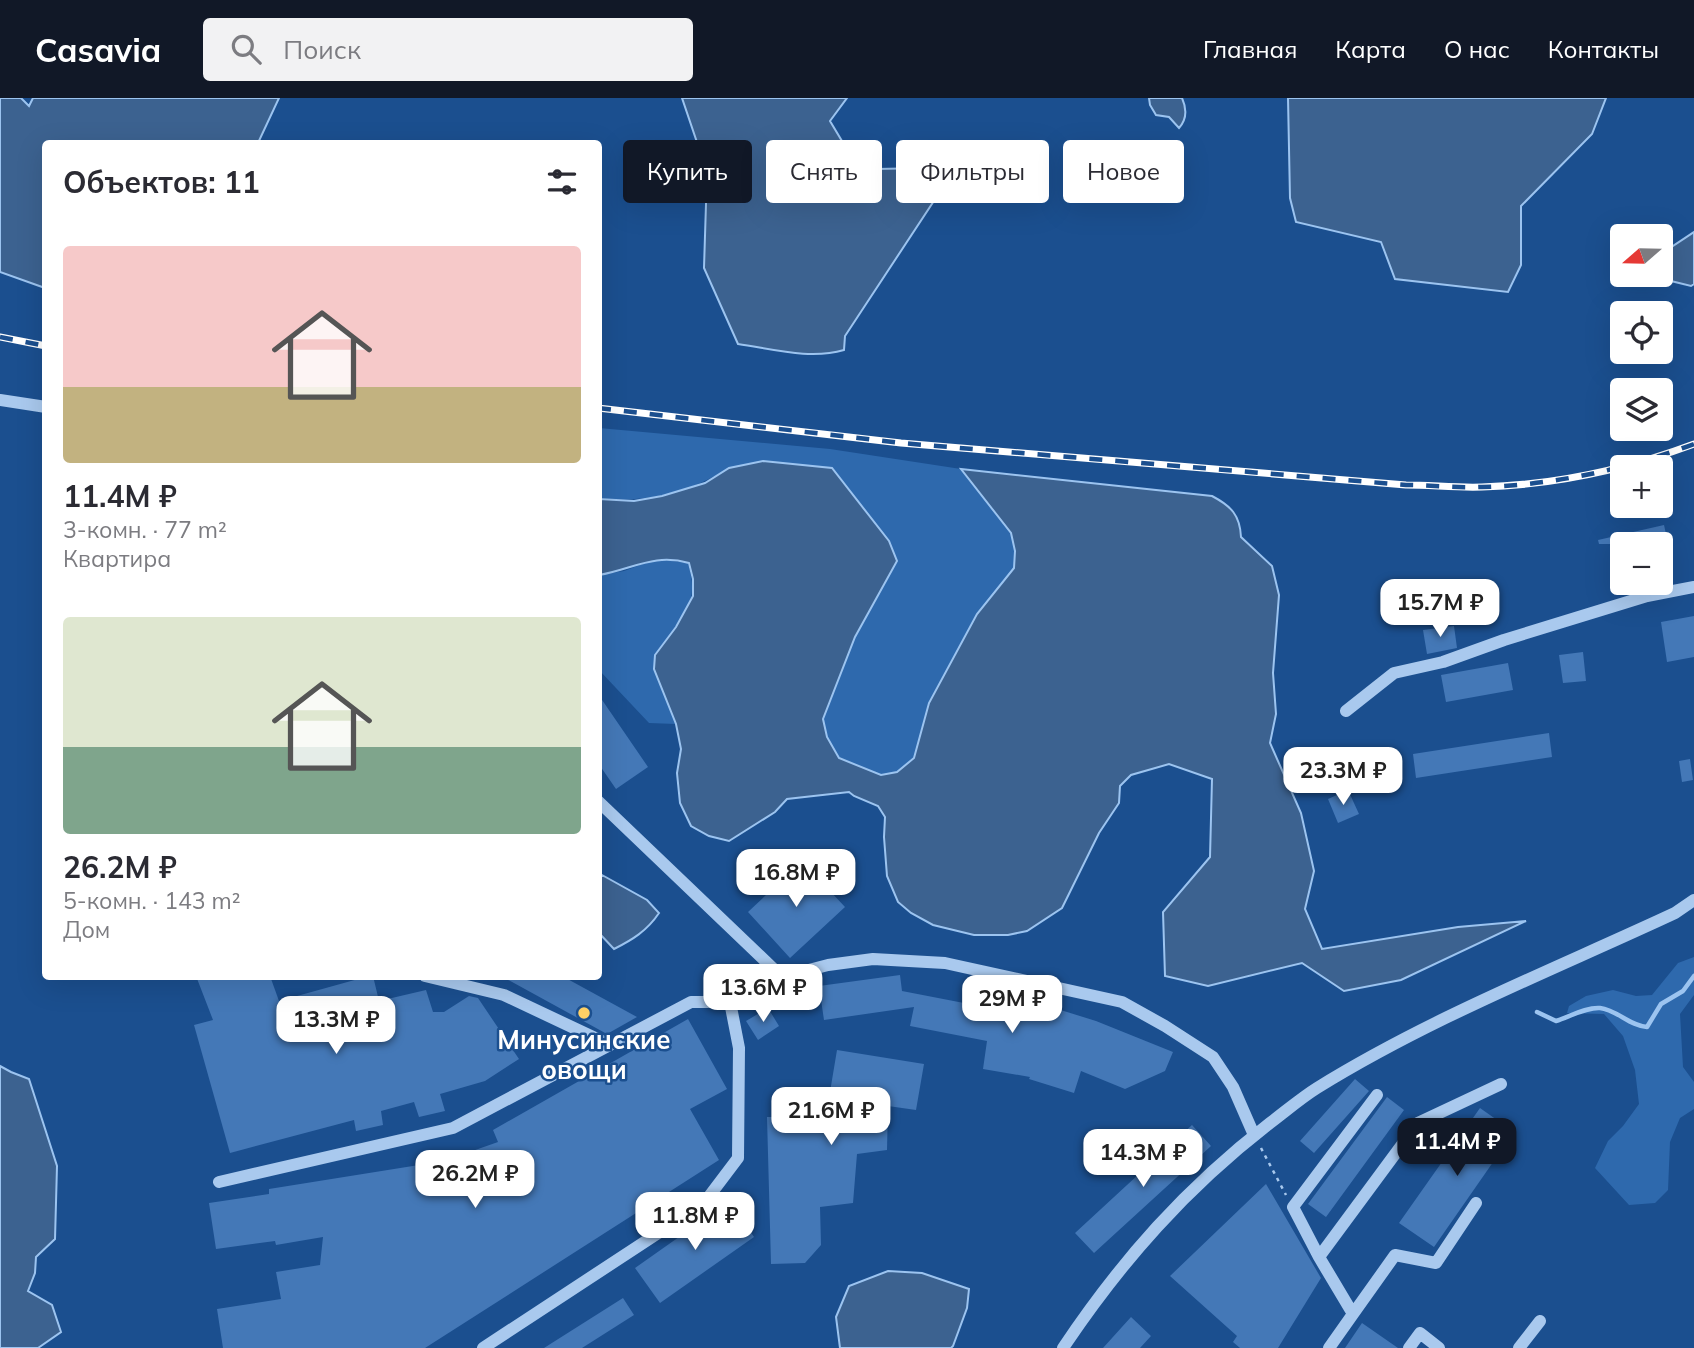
<!DOCTYPE html>
<html lang="ru">
<head>
<meta charset="utf-8">
<style>
	body { margin:0; font-family:Mulish,sans-serif; background:#f2f2f3; color:#2b2b33; height:100vh; display:flex; flex-direction:column; font-size:26px; white-space:nowrap }
	* { box-sizing:border-box; margin:0 }
	p { font-size:23px; color:#7c7c81 }
	.icon { flex:none; width:38px; height:38px; fill:none; stroke:currentColor; stroke-width:2; stroke-linecap:round; stroke-linejoin:round }
	.map { position:relative; flex:1; overflow:hidden }
	.panel { position:absolute; left:42px; top:42px; width:560px; height:840px; display:flex; flex-direction:column; background:#fff; border-radius:7px; box-shadow:0 7px 28px #0002 }
	.panel>* { flex:none }
	.banner { position:absolute; left:623px; top:42px; width:665px; height:63px; display:flex; gap:14px }
	.needle { width:46px; rotate:250deg }
	.buttons { position:absolute; left:1610px; top:126px; display:grid; gap:14px }
	.buttons a { display:grid; place-items:center; width:63px; height:63px; border-radius:7px; background:#fff; box-shadow:0 7px 28px #0002; font-size:35px }
	.price { position:absolute; translate:-50% -60px; padding:0 16px; border-radius:14px; background:#fff; color:#222; font-size:23px; line-height:46px; filter:drop-shadow(0 2px 4px #0008) }
	.price::after { content:''; position:absolute; left:50%; top:42px; width:21px; height:16px; margin-left:-10px; background:inherit; clip-path:polygon(0 0,100% 0,50% 100%) }
	.price.on { background:#111827; color:#fff }
	ul { padding:0; list-style:none }
	li { display:grid; align-content:center; gap:14px; height:371px; padding:0 21px }
	li span { display:grid; place-items:center; height:217px; border-radius:7px; color:#555 }
	li>.icon { margin-inline-start:auto }
	span .icon { width:126px; height:126px; fill:#fffc; stroke-width:1 }
	li b { font-size:30px }
	h2 { display:flex; justify-content:space-between; align-items:center; height:84px; padding:0 21px; font-size:30px }
	.pill { padding:0 24px; border-radius:7px; background:#fff; box-shadow:0 7px 28px #0002; font-size:24px; line-height:63px }
	.pill.on { background:#111827; color:#fff }
	header { display:flex; align-items:center; gap:42px; box-sizing:border-box; height:98px; padding:0 35px; background:#111827; color:#fff }
	header strong { font-size:33px }
	nav { display:flex; gap:38px; margin-inline-start:auto; font-size:24px }
	.search { width:490px; height:63px; background:#f2f2f3; display:flex; align-items:center; gap:18px; box-sizing:border-box; padding:0 24px; border-radius:7px; color:#7c7c81; font-size:26px }
	.map>svg:first-child { display:block }
</style>
</head>
<body>
<header>
<strong>Casavia</strong>
<div class="search"><svg class="icon" aria-label="search" viewBox="0 0 24 24"><circle cx="10" cy="10" r="6"/><path d="M15 15l6 6"/></svg>Поиск</div>
<nav><a>Главная</a><a>Карта</a><a>О нас</a><a>Контакты</a></nav>
</header>
<div class="map">
<svg width="1694" height="1250" viewBox="0 0 1694 1250">
	<rect width="100%" height="100%" fill="#1b4f8f"/>
	<path fill="#2e69ad" d="M599 330 830 351 961 371 1011 435 1015 453 1014 470 977 516 929 605 914 660 897 674 881 677 839 660 827 639 823 621 855 539 897 463 729 370C686 396 648 404 599 401Z
		M656 461 688 465C698 499 689 513 668 540 664 545 657 552 655 558 651 572 671 610 676 626L649 625 599 572V477L624 473Z
		M1694 859V897L1680 916 1683 969 1694 984V1011L1680 1020 1670 1044 1668 1092 1655 1105 1629 1107 1595 1070 1608 1043 1623 1028 1639 1006 1635 972 1623 938 1604 916 1567 915 1569 908 1586 898 1613 892 1636 898 1652 897 1678 865Z"/>
	<path fill="#3c6290" stroke="#9cc4f0" stroke-width="2" d="M0 0H21L29 8 33 0H279L258 45 46 46 45 190 0 174Z
		M682 0H847L830 23 857 68 876 71 927 70 947 83 845 238 844 252C810 262 773 251 738 246L704 170 707 74Z
		M1149 0H1182C1187 11 1187 21 1179 30L1169 19 1156 17 1150 7Z
		M1288 0H1606L1592 36 1521 108V167L1508 194 1395 181 1381 144 1296 124 1290 100Z
		M1694 134V186L1691 188 1671 183 1660 177 1661 161 1664 154Z
		M763 363 832 370 889 443 897 463 855 539 823 621 827 639 839 660 881 677 897 674 914 660 929 605 977 516 1014 470 1015 453 1011 435 961 371 1212 398C1231 408 1240 417 1241 439L1272 468 1279 497 1273 575 1276 616 1270 645 1301 715 1314 773 1305 811 1322 851 1458 829 1526 823 1401 882 1344 893 1302 865 1208 888 1165 878 1163 814 1210 759 1212 681 1169 666 1131 677 1120 688 1119 705 1099 735 1062 810 1027 833 1008 837H974L933 827 911 815 898 804 887 778 884 739 885 719 878 708 854 698 849 694 787 701 775 714 729 743 709 738 691 728 680 705 677 675 681 651 676 626 654 571 655 557 676 529 693 498V481L689 465C654 455 633 471 599 477V401L634 403 662 398 705 385 729 370Z
		M602 777 647 802 659 815C647 833 632 842 614 851L599 835V781Z
		M0 968 11 974 29 981 57 1068 55 1141 36 1159 35 1175 28 1193 52 1207 61 1234 38 1250H0Z
		M888 1173 922 1175 969 1191 967 1210 953 1248 951 1250H840L836 1219 849 1188Z"/>
	<g fill="none" stroke-linecap="round" stroke-linejoin="round">
		<path stroke="#9cc4f0" stroke-width="4.5" d="M1537 914 1556 923C1569 919 1586 909 1600 910 1617 912 1630 928 1647 929L1661 906 1683 893 1694 878"/>
	</g>
	<path fill="#4478b7" d="M1664 427 1673 468 1661 471V446H1599L1598 442Z
		M1694 518V559L1667 564 1661 524Z
		M1454 528 1457 550 1427 556 1423 532Z
		M1583 554 1586 583 1563 585 1559 557Z
		M1508 565 1513 592 1446 604 1441 577Z
		M598 596 648 669 616 691 598 665Z
		M1549 635 1552 659 1416 680 1413 656Z
		M1690 661 1693 682 1682 684 1679 663Z
		M1348 692 1359 716 1338 725 1328 701Z
		M802 763 845 809 790 860 748 814Z
		M900 877 902 893 1047 921 1051 909 1096 923 1173 954 1165 973 1125 991 1081 973 1074 995 1029 981 1030 979 983 971 987 943 910 928 914 909 824 922 819 888Z
		M196 878H270L279 903 369 878H373L379 903 426 892 433 914H444L469 898 478 900 519 961 485 983 440 996 445 1013 419 1019 414 1004 381 1013 383 1027 356 1033 354 1022 230 1055 194 927 213 922Z
		M501 878H562L637 919 607 936Z
		M768 910 779 928 758 942 746 923Z
		M688 921 727 991 690 1011 719 1062 425 1250H223L217 1211 281 1201 276 1174 320 1167 323 1139 276 1147 275 1143 216 1151 209 1105 269 1096V1091L444 1063 498 1044 493 1032Z
		M837 952 924 966 916 1012 888 1008 887 1052 857 1056 853 1105 820 1109 821 1147 805 1165 771 1166 767 1019H786L788 1008 827 1012Z
		M1355 981 1369 993 1314 1055 1300 1043Z
		M1387 999 1404 1012 1326 1119 1308 1106Z
		M1480 1010 1514 1034 1434 1149 1399 1125Z
		M1192 1027 1211 1048 1094 1155 1075 1135Z
		M1266 1086 1321 1180 1278 1250H1240L1233 1244 1237 1238 1170 1178Z
		M730 1103 754 1139 660 1205 635 1170Z
		M623 1200 634 1217 582 1250H544Z
		M1131 1219 1151 1238 1140 1250H1103Z
		M1362 1225 1398 1250H1345Z"/>
	<g fill="none" stroke-linecap="round" stroke-linejoin="round">
		<path stroke="#a9c9ee" stroke-width="2.5" stroke-dasharray="3.5 5" stroke-linecap="butt" d="M1261 1050 1286 1097"/>
		<path stroke="#a9c9ee" stroke-width="12" d="M0 302 46 309
			M1346 613 1394 575 1443 564 1504 542 1647 498 1694 489
			M598 703 782 879
			M425 878 504 897 610 947
			M219 1084 453 1030 691 904H730L782 879 828 867 873 861 945 865 1122 904 1165 928 1213 959 1233 989 1254 1037
			M1319 1159 1418 1025 1501 986
			M1353 1216 1395 1157 1436 1165 1476 1105
			M483 1250 704 1105 738 1060 739 950 730 904
			M1063 1250C1122 1162 1186 1090 1270 1025 1286 1013 1301 1000 1317 990 1430 920 1555 871 1675 815L1694 802
			M1329 1250 1353 1216 1319 1159 1293 1109 1377 997
			M1409 1250 1420 1235 1439 1250
			M1519 1250 1540 1223"/>
		<g stroke="#fff" stroke-width="7">
			<path id="rail" d="M0 239 46 248
				M598 310 901 345 1406 387C1431 387 1457 390 1482 389 1554 387 1627 371 1694 346"/>
		</g>
		<use href="#rail" stroke="#1b4f8f" stroke-width="4.5" stroke-dasharray="13" stroke-linecap="butt"/>
	</g>
	<circle fill="#ffd166" stroke="#1b4f8f" stroke-width="2.5" cx="584" cy="915" r="7"/>
	<g text-anchor="middle" stroke-width="5" stroke-linejoin="round" paint-order="stroke">
		<g font-size="26" font-weight="bold" fill="#fff" stroke="#1b4f8f">
			<text x="584" y="951">Минусинские<tspan x="584" dy="30">овощи</tspan></text>
		</g>
	</g>
</svg>
<div class="buttons">
<a><svg class="needle" viewBox="-14 -14 28 28"><path d="M0-13l5 13h-10z" fill="#e53935"/><path d="M0 13l5-13h-10z" fill="#7c7c81"/></svg></a>
<a><svg class="icon" aria-label="locate" viewBox="0 0 24 24"><circle cx="12" cy="12" r="6"/><path d="M12 2v4M12 18v4M2 12h4M18 12h4"/></svg></a>
<a><svg class="icon" aria-label="layers" viewBox="0 0 24 24"><path d="M12 4l9 5-9 5-9-5zM3 14l9 5 9-5"/></svg></a>
<a>+</a>
<a>−</a>
</div>
<b class="price" style="left:1440px;top:541px">15.7M ₽</b>
<b class="price" style="left:1343px;top:709px">23.3M ₽</b>
<b class="price" style="left:796px;top:811px">16.8M ₽</b>
<b class="price" style="left:763px;top:926px">13.6M ₽</b>
<b class="price" style="left:1012px;top:937px">29M ₽</b>
<b class="price" style="left:336px;top:958px">13.3M ₽</b>
<b class="price" style="left:831px;top:1049px">21.6M ₽</b>
<b class="price on" style="left:1457px;top:1080px">11.4M ₽</b>
<b class="price" style="left:1143px;top:1091px">14.3M ₽</b>
<b class="price" style="left:475px;top:1112px">26.2M ₽</b>
<b class="price" style="left:695px;top:1154px">11.8M ₽</b>
<div class="banner">
<a class="pill on">Купить</a>
<a class="pill">Снять</a>
<a class="pill">Фильтры</a>
<a class="pill">Новое</a>
</div>
<section class="panel">
<h2>Объектов: 11<svg class="icon" aria-label="filters" viewBox="0 0 24 24"><path d="M4 7h16M4 17h16"/><circle cx="9" cy="7" r="2"/><circle cx="15" cy="17" r="2"/></svg></h2>
<ul>
<li><span style="background:linear-gradient(#f6c9c9 65%,#c2b280 0)"><svg class="icon" aria-label="home" viewBox="0 0 24 24"><path d="M3 11l9-7 9 7M6 9v11h12V9"/></svg></span><div><b>11.4M ₽</b><p>3-комн. · 77 m²</p><p>Квартира</p></div></li>
<li><span style="background:linear-gradient(#dfe7d0 60%,#7fa58c 0)"><svg class="icon" aria-label="home" viewBox="0 0 24 24"><path d="M3 11l9-7 9 7M6 9v11h12V9"/></svg></span><div><b>26.2M ₽</b><p>5-комн. · 143 m²</p><p>Дом</p></div></li>
</ul>
</section>
</div>
</body>
</html>
